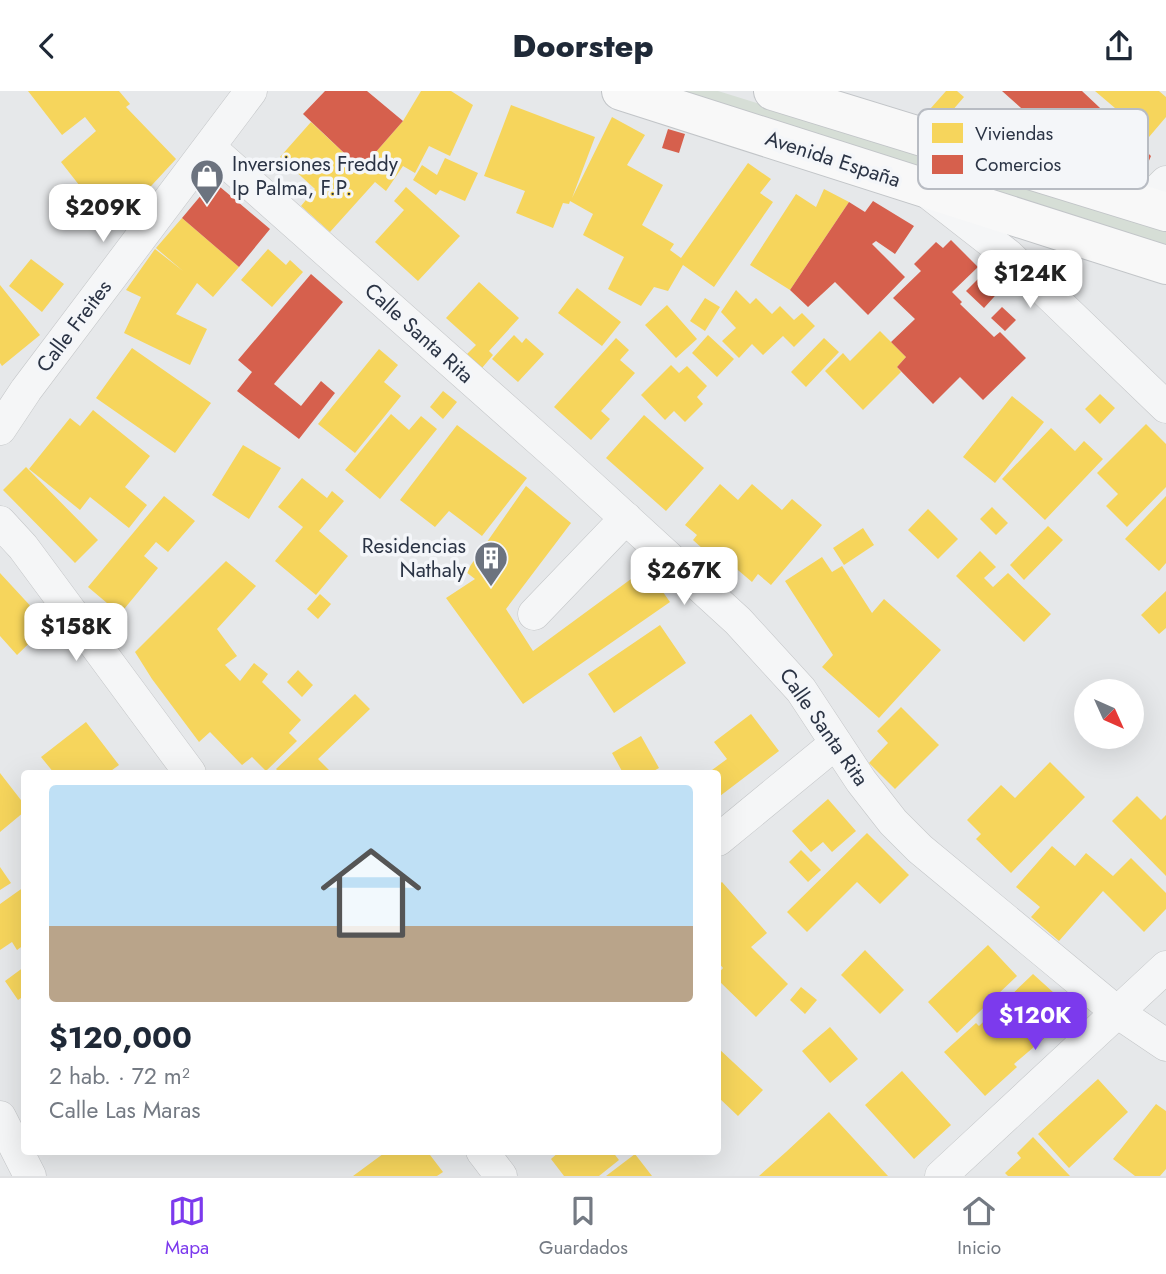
<!DOCTYPE html>
<html lang="es">
<head>
<meta charset="utf-8">
<style>
	body { margin:0; font-family:Jost,sans-serif; background:#f6f6f7; color:#1f2937; height:100vh; display:flex; flex-direction:column; font-size:26px; white-space:nowrap }
	* { box-sizing:border-box; margin:0 }
	p { font-size:23px; color:#747a83 }
	.icon { flex:none; width:38px; height:38px; fill:none; stroke:currentColor; stroke-width:2; stroke-linecap:round; stroke-linejoin:round }
	.map { position:relative; flex:1; overflow:hidden }
	.side { position:absolute; left:21px; top:679px; width:700px; height:385px; display:flex; flex-direction:column; background:#fff; border-radius:7px; box-shadow:0 7px 28px #0002 }
	.side>* { flex:none }
	.needle { width:46px; rotate:135deg }
	.controls { position:absolute; left:1074px; top:588px; display:grid; gap:14px }
	.controls a { display:grid; place-items:center; width:70px; height:70px; border-radius:50%; background:#fff; box-shadow:0 7px 28px #0002; font-size:35px }
	.price { position:absolute; translate:-50% -60px; padding:0 16px; border-radius:14px; background:#fff; color:#222; font-size:23px; line-height:46px; filter:drop-shadow(0 2px 4px #0008) }
	.price::after { content:''; position:absolute; left:50%; top:42px; width:21px; height:16px; margin-left:-10px; background:inherit; clip-path:polygon(0 0,100% 0,50% 100%) }
	.price.on { background:#7c3aed; color:#fff }
	ul { padding:0; list-style:none }
	li { display:grid; align-content:center; gap:14px; height:371px; padding:0 28px }
	li span { display:grid; place-items:center; height:217px; border-radius:7px; color:#555 }
	li>.icon { margin-inline-start:auto }
	span .icon { width:126px; height:126px; fill:#fffc; stroke-width:1 }
	li b { font-size:30px }
	header { display:flex; justify-content:space-between; align-items:center; height:91px; padding:0 28px; background:#fff; font-size:32px; font-weight:800 }
	.menu { display:flex; justify-content:space-around; align-items:center; height:98px; border-top:2px solid #e0e1e3; background:#fff; font-size:19px; color:#747a83 }
	.menu a { display:grid; justify-items:center; gap:4px }
	.menu .on { color:#7c3aed }
	.map>svg:first-child { display:block }
</style>
</head>
<body>
<header><svg class="icon" aria-label="back" viewBox="0 0 24 24"><path d="M15 5l-7 7 7 7"/></svg>Doorstep<svg class="icon" aria-label="share" viewBox="0 0 24 24"><path d="M12 15V3M7 8l5-5 5 5M5 13v7h14v-7"/></svg></header>
<div class="map">
<svg width="1166" height="1085" viewBox="0 0 1166 1085">
	<rect width="100%" height="100%" fill="#e6e8ea"/>
	<path fill="#d6ded6" d="M673 0H718L1166 138V157Z"/>
	<path fill="#f6d55c" d="M28 0H119L130 13 126 16 176 68 129 119 110 99 94 113 61 71 96 40 85 26 62 44Z
		M421 0H451L473 14 450 65 429 55 415 82 403 75 386 100 375 91 330 141 301 115 315 98 280 66 311 31 361 78 403 30Z
		M946 0H957L964 6 945 28 931 17Z
		M1095 0H1159L1166 6V26L1149 46Z
		M511 14 595 46 572 107 612 26 645 44 627 74 663 94 642 134 674 153 670 159 681 167 748 72 771 88 760 102 773 111 714 196 683 174 668 200 654 196 641 215 608 198 624 166 583 144 593 123 570 110 569 113 563 112 553 137 516 122 525 100 484 85Z
		M445 67 478 82 465 110 440 99 436 104 413 89 422 74 437 84Z
		M406 96 460 145 418 190 375 151 404 119 394 110Z
		M824 98 849 111 790 199 750 174 796 103 816 116Z
		M182 127 239 176 213 206 197 192 176 223 207 238 190 274 124 242 141 206 126 199 155 158 183 180 156 157Z
		M268 158 286 174 290 169 303 181 272 216 241 189Z
		M31 168 64 193 42 221 9 195Z
		M479 191 519 227 489 260 493 264 482 277 467 263 476 254 446 227Z
		M0 194 40 244 2 275 0 272Z
		M577 197 621 231 602 255 558 222Z
		M736 199 750 213 756 207 772 223 780 215 794 229 802 222 815 235 794 256 783 245 763 264 752 253 739 267 722 250 736 237 721 221Z
		M705 207 720 216 705 240 690 230Z
		M667 214 697 248 676 267 645 234Z
		M880 240 906 266 897 276 901 281 863 319 825 280 843 262 850 270Z
		M514 244 522 252 526 247 544 263 518 291 492 268Z
		M708 244 734 268 717 286 692 262Z
		M616 247 629 259 620 269 635 282 601 320 610 328 591 349 554 316Z
		M824 247 839 261 806 296 791 281Z
		M132 257 211 312 175 362 96 307Z
		M379 258 398 274 384 291 401 305 355 362 318 333Z
		M671 274 679 282 687 275 707 295 697 306 703 313 685 331 674 320 665 329 641 304Z
		M443 300 457 311 443 328 430 316Z
		M1100 303 1115 317 1100 333 1085 318Z
		M1012 305 1044 331 995 392 963 366Z
		M93 319 150 365 125 396 147 414 129 437 90 406 80 419 29 378 70 327 80 335Z
		M391 323 409 339 421 325 437 338 380 408 345 379Z
		M644 324 704 377 666 420 606 367Z
		M1146 333 1166 353V396L1127 436 1106 415 1118 403 1097 382Z
		M457 334 527 387 482 445 449 420 435 436 400 409Z
		M1051 337 1075 360 1084 350 1103 368 1045 429 1002 388Z
		M243 354 281 377 249 428 212 404Z
		M26 376 98 449 75 472 3 399Z
		M302 387 327 407 332 400 344 410 319 440 348 465 316 504 275 470 303 436 278 416Z
		M720 393 738 409 752 393 782 419 792 408 822 434 771 494 758 483 752 491 719 463 714 468 693 449 697 444 685 434Z
		M526 395 571 432 506 518 533 560 646 477 670 511 523 613 446 507 475 488 466 481Z
		M164 405 195 430 168 461 156 451 144 465 158 477 120 523 88 496Z
		M1166 405V472L1159 480 1125 448Z
		M992 416 1008 432 996 444 980 428Z
		M928 418 958 448 938 468 908 439Z
		M1048 435 1063 449 1024 489 1010 474Z
		M863 437 874 454 844 474 833 457Z
		M980 460 996 476 984 487 993 496 1008 482 1051 523 1024 551 956 485Z
		M822 466 832 481 842 475 872 522 884 508 941 559 879 627 822 576 833 564 785 490Z
		M226 470 256 495 217 538 237 565 225 574 240 590 254 572 268 583 262 591 301 629 289 642 297 650 266 680 252 666 242 674 210 641 199 651 152 588 135 561Z
		M0 482 48 534 17 564 0 545Z
		M1166 500V537L1159 543 1141 524Z
		M320 503 331 513 318 528 307 518Z
		M660 534 686 572 614 622 588 583Z
		M298 579 313 594 302 606 287 591Z
		M355 603 370 618 318 668 332 682H280L276 678Z
		M901 616 939 654 895 698 869 672 888 652 877 640Z
		M751 623 779 660 720 705 718 702V682H708L727 668 714 651Z
		M86 631 119 674 108 682H54L41 666Z
		M641 645 659 677 650 682H623L612 662Z
		M1050 671 1085 706 1011 782 976 748 981 743 967 729 1001 694 1015 707Z
		M0 682 24 713V721L0 741Z
		M1137 705 1161 729 1166 724V785L1112 730Z
		M828 708 856 740 832 761 823 751 811 761 792 740Z
		M867 742 909 784 880 813 857 791 807 841 787 821Z
		M1052 755 1075 775 1086 762 1113 785 1131 767 1166 802V818L1144 841 1103 800 1059 850 1031 826 1040 816 1016 796Z
		M801 759 821 779 808 791 789 771Z
		M0 776 11 792 0 799Z
		M722 791 767 842 751 856 788 893 756 926 718 889V883L723 877 718 871V794Z
		M24 796V854L17 859 12 851 0 859V813Z
		M988 854 1017 885 957 942 928 911Z
		M865 859 904 899 880 923 841 884Z
		M24 876V905L18 909 5 890Z
		M1033 883 1075 921 1014 973 1017 976 985 1005 944 961 976 932 979 935Z
		M801 896 817 909 805 923 790 909Z
		M830 936 858 968 830 992 802 960Z
		M718 957 763 999 738 1025 718 1006Z
		M902 980 951 1034 914 1068 865 1014Z
		M1098 988 1128 1021 1069 1077 1038 1043Z
		M1156 1013 1166 1020V1078L1160 1085H1135L1113 1068Z
		M829 1021 888 1085H759L786 1061Z
		M1033 1046 1070 1085H1008L1005 1082 1021 1067 1017 1062Z
		M387 1060H427L443 1081 437 1085H353Z
		M560 1060H612L619 1069 599 1085H564L551 1068Z
		M635 1063 652 1085H606Z"/>
	<path fill="#d6604d" d="M325 0H367L403 30 361 78 303 23Z
		M1002 0H1082L1151 65 1148 72 1140 81 1132 84 1058 50Z
		M668 38 685 43 679 62 662 57Z
		M213 90 270 138 239 176 182 127Z
		M873 110 914 135 895 163 876 150 872 153 905 186 868 224 835 191 808 216 790 199 849 111 865 121Z
		M951 149 978 176 952 201 962 211 960 213 994 246 1000 241 1026 267 983 309 960 286 933 313 897 276 906 266 891 251 915 228 893 207 921 180 914 173 936 151 943 157Z
		M986 180 1003 196 984 217 966 200Z
		M311 183 343 211 274 293 301 315 321 290 335 302 299 348 237 300 252 281 238 269Z
		M1002 216 1016 229 1005 240 991 227Z"/>
	<g fill="none" stroke-linecap="round" stroke-linejoin="round">
		<g stroke="#c4c6c8" stroke-width="33">
			<path id="minor" d="M209 56 562 369 738 530 801 599 861 690 893 731 920 758 1117 921 1166 954
				M931 104 1008 164 1166 316
				M1143 114 1166 91
				M0 338 26 299 251 0
				M0 431 23 456 190 682
				M534 523 626 427
				M718 749 836 652
				M0 1026 30 1085
				M482 1060 501 1085
				M941 1085 1166 876"/>
		</g>
		<g stroke="#c2c5c8" stroke-width="40">
			<path id="major" d="M621 0 1166 174
				M773 0 1166 121"/>
		</g>
		<use href="#minor" stroke="#f5f6f7" stroke-width="32"/>
		<use href="#major" stroke="#f8f8f8" stroke-width="38"/>
	</g>
	<defs>
		<g id="shop-pin" transform="scale(1.75)"><path d="M0 17L-7.5 6A9.5 9.5 0 1 1 7.5 6Z" fill="#6c737f" stroke="#f4f6f9"/><path d="M-5-2.5h2.3a2.7 3.5 0 0 1 5.4 0H5L5.5 6h-11ZM-1.5-2.5h3a1.5 2.3 0 0 0-3 0Z" fill="#fff"/></g>
		<g id="building-pin" transform="scale(1.75)"><path d="M0 17L-7.5 6A9.5 9.5 0 1 1 7.5 6Z" fill="#6c737f" stroke="#f4f6f9"/><path d="M-4-6H4V6H1V3H-1V6H-4ZM-2.5-4.3h1.7v1.8h-1.7ZM.8-4.3h1.7v1.8H.8ZM-2.5-1h1.7V.8h-1.7ZM.8-1h1.7V.8H.8Z" fill="#fff"/></g>
	</defs>
	<g fill-rule="evenodd">
		<use href="#shop-pin" x="207" y="85"/>
		<use href="#building-pin" x="491" y="467"/>
	</g>
	<g text-anchor="middle" stroke-width="7" stroke-linejoin="round" paint-order="stroke">
		<g font-size="21" fill="#2b3445" stroke="#f4f6f9">
			<text transform="translate(833 68) rotate(18)" y="7">Avenida España</text>
			<text transform="translate(74 235) rotate(-53)" y="7">Calle Freites</text>
			<text transform="translate(419 242) rotate(42)" y="7">Calle Santa Rita</text>
			<text transform="translate(824 636) rotate(55)" y="7">Calle Santa Rita</text>
		</g>
		<g font-size="21" fill="#2b3445" stroke="#f4f6f9" text-anchor="start">
			<text x="232" y="80">Inversiones Freddy<tspan x="232" dy="24">Ip Palma, F.P.</tspan></text>
			<text x="466" y="462" text-anchor="end">Residencias<tspan x="466" dy="24">Nathaly</tspan></text>
		</g>
	</g>
	<rect x="918" y="18" width="230" height="80" rx="10" fill="#f4f6f9" stroke="#b8bcc3" stroke-width="2"/>
	<rect x="932" y="32" width="31" height="20" fill="#f6d55c"/>
	<rect x="932" y="64" width="31" height="19" fill="#d6604d"/>
	<g font-size="19" fill="#2b3445">
		<text x="975" y="49">Viviendas</text>
		<text x="975" y="80">Comercios</text>
	</g>
</svg>
<div class="controls">
<a><svg class="needle" viewBox="-14 -14 28 28"><path d="M0-13l5 13h-10z" fill="#e53935"/><path d="M0 13l5-13h-10z" fill="#747a83"/></svg></a>
</div>
<b class="price" style="left:103px;top:153px">$209K</b>
<b class="price" style="left:1030px;top:219px">$124K</b>
<b class="price" style="left:684px;top:516px">$267K</b>
<b class="price" style="left:76px;top:572px">$158K</b>
<b class="price on" style="left:1035px;top:961px">$120K</b>
<section class="side">
<ul>
<li><span style="background:linear-gradient(#bfe0f5 65%,#b9a48a 0)"><svg class="icon" aria-label="home" viewBox="0 0 24 24"><path d="M3 11l9-7 9 7M6 9v11h12V9"/></svg></span><div><b>$120,000</b><p>2 hab. · 72 m²</p><p>Calle Las Maras</p></div></li>
</ul>
</section>
</div>
<nav class="menu">
<a class="on"><svg class="icon" aria-label="map" viewBox="0 0 24 24"><path d="M3 6l6-2 6 2 6-2v14l-6 2-6-2-6 2zM9 4v14M15 6v14"/></svg>Mapa</a>
<a><svg class="icon" aria-label="saved" viewBox="0 0 24 24"><path d="M7 4h10v16l-5-4-5 4z"/></svg>Guardados</a>
<a><svg class="icon" aria-label="home" viewBox="0 0 24 24"><path d="M3 11l9-7 9 7M6 9v11h12V9"/></svg>Inicio</a>
</nav>
</body>
</html>
